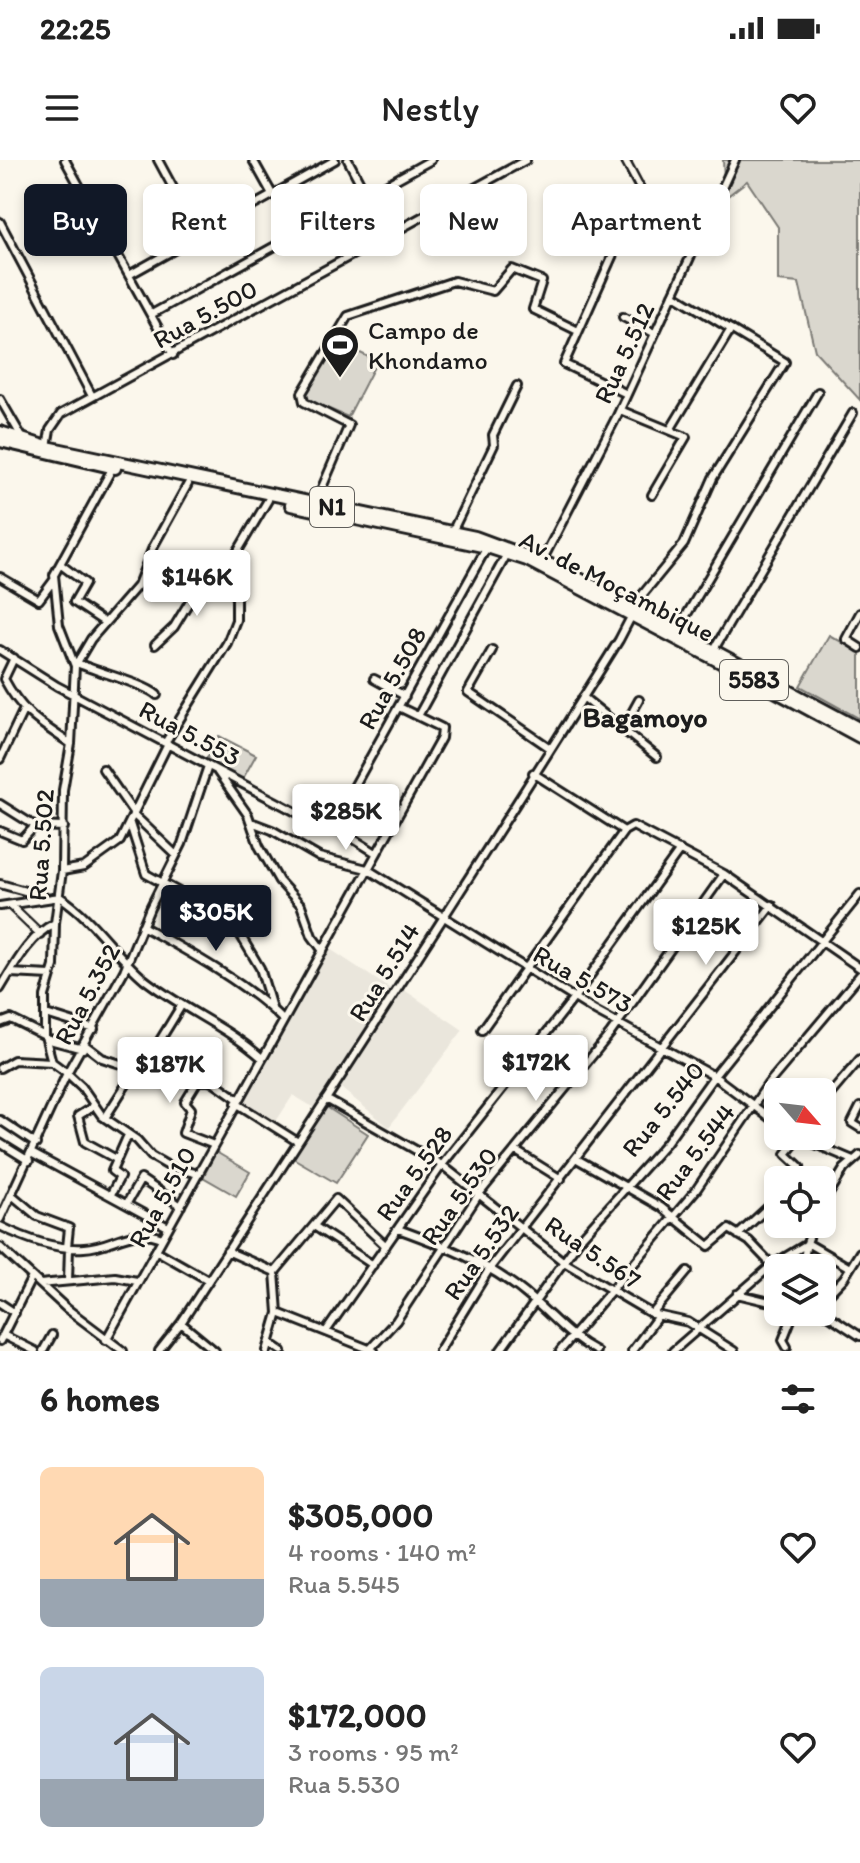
<!DOCTYPE html>
<html lang="en">
<head>
<meta charset="utf-8">
<style>
	body { margin:0; font-family:Itim,sans-serif; background:#f2f2f2; color:#222; height:100vh; display:flex; flex-direction:column; font-size:30px; white-space:nowrap }
	* { box-sizing:border-box; margin:0 }
	p { font-size:26px; color:#767676 }
	.icon { flex:none; width:44px; height:44px; fill:none; stroke:currentColor; stroke-width:2; stroke-linecap:round; stroke-linejoin:round }
	.map { position:relative; height:1191px; overflow:hidden }
	.details { display:flex; flex-direction:column; background:#fff; flex:1 }
	.details>* { flex:none }
	.guide { position:absolute; left:24px; top:24px; width:812px; height:72px; display:flex; gap:16px }
	.needle { width:52px; rotate:118deg }
	.controls { position:absolute; left:764px; top:918px; display:grid; gap:16px }
	.controls a { display:grid; place-items:center; width:72px; height:72px; border-radius:12px; background:#fff; box-shadow:0 4px 12px #0003; font-size:40px }
	.price { position:absolute; translate:-50% -68px; padding:0 18px; border-radius:8px; background:#fff; color:#222; font-size:26px; line-height:52px; filter:drop-shadow(0 2px 4px #0008) }
	.price::after { content:''; position:absolute; left:50%; top:48px; width:24px; height:18px; margin-left:-12px; background:inherit; clip-path:polygon(0 0,100% 0,50% 100%) }
	.price.current { background:#111827; color:#fff }
	ul { padding:0; list-style:none }
	li { display:flex; align-items:center; gap:24px; height:200px; padding:0 40px }
	li span { display:grid; place-items:center; flex:none; width:224px; height:160px; border-radius:12px; color:#555 }
	li>.icon { margin-inline-start:auto }
	span .icon { width:96px; height:96px; fill:#fffc; stroke-width:1 }
	li b { font-size:34px }
	h2 { display:flex; justify-content:space-between; align-items:center; height:96px; padding:0 40px; font-size:34px }
	.tag { padding:0 28px; border-radius:12px; background:#fff; box-shadow:0 4px 12px #0003; font-size:28px; line-height:72px }
	.tag.current { background:#111827; color:#fff }
	.status { display:flex; justify-content:space-between; align-items:center; height:56px; padding:0 40px; background:#fff; direction:ltr }
	.status svg { height:22px; fill:currentColor }
	header { display:flex; justify-content:space-between; align-items:center; height:104px; padding:0 40px; background:#fff; font-size:36px; font-weight:600 }
	.map>svg:first-child { display:block }
</style>
</head>
<body>
<div class="status"><b>22:25</b><svg viewBox="0 0 49 12"><path d="M0 12V9h3v3zM5 12V6h3v6zM10 12V3h3v9zM15 12V0h3v12zM26 1h20v11H26zM47 4h2v5h-2z"/></svg></div>
<header><svg class="icon" aria-label="menu" viewBox="0 0 24 24"><path d="M4 6h16M4 12h16M4 18h16"/></svg>Nestly<svg class="icon" aria-label="heart" viewBox="0 0 24 24"><path d="M12 20l-8-8c-3-5 5-10 8-4 3-6 11-1 8 4z"/></svg></header>
<div class="map">
<svg width="860" height="1191" viewBox="0 0 860 1191">
	<rect width="100%" height="100%" fill="#fbf7ec"/>
	<filter id="ink" filterUnits="userSpaceOnUse"><feTurbulence type="fractalNoise" baseFrequency=".0125" numOctaves="2"/><feDisplacementMap in="SourceGraphic" scale="16" xChannelSelector="R" yChannelSelector="G"/><feConvolveMatrix kernelMatrix="1 2 1 2 8 2 1 2 1" color-interpolation-filters="sRGB"/></filter>
	<g filter="url(#ink)">
		<path fill="#eae6dc" d="M327 787 392 830 316 949 293 935 275 963 239 941Z
			M400 827 463 870 389 967 337 925Z"/>
		<path fill="#dad7ce" stroke="#7b7a75" stroke-width="2" d="M723 0H860V240L815 191 799 123 778 121V67L747 21 725 38Z
			M333 180 377 201 348 257 303 238Z
			M829 475 860 492V559L800 526Z
			M219 576 256 595 241 622 205 601Z
			M325 946 368 974 336 1023 293 998Z
			M216 992 250 1012 236 1036 203 1017Z"/>
		<g fill="none" stroke-linecap="round" stroke-linejoin="round">
			<g stroke="#1c1c1c" stroke-width="12">
				<path id="minor" d="M65 0 173 195
					M158 0 198 74
					M253 0 272 34
					M348 0 388 76
					M625 0 651 49 647 56 632 59 624 70 564 204 627 234
					M0 62 92 236
					M129 115 335 0
					M152 154 431 0
					M623 157 654 173
					M0 239 22 277
					M620 250 686 277 652 335
					M670 270 731 169
					M47 287 50 270 61 254 526 0
					M315 344 349 265 304 242 302 233 348 156 454 121 493 131 512 109 542 121 533 149 578 171
					M452 372 494 285 493 275 517 226
					M543 399 617 256 735 0
					M60 404 85 423 74 442 104 462
					M0 417 39 440 54 420
					M860 453 846 479 860 488
					M677 471 818 232
					M155 485 174 467 209 409 214 405 229 406
					M0 490 57 526 330 670 487 387
					M492 490 468 532 550 588
					M713 491 853 253
					M14 498 4 519C22 553 40 563 71 584
					M77 503C97 512 145 524 157 535
					M75 506 91 479 138 425 153 387 188 324
					M374 519 405 536
					M583 537 657 597
					M418 556 507 394
					M623 569 639 540
					M165 583 227 483 236 460V435L229 406 268 340
					M0 599 23 551
					M103 609 133 652
					M217 611 248 655 259 686 279 721 301 745 312 776 323 791
					M533 613 624 671
					M0 644 35 666 64 667
					M133 654 176 695
					M251 662 272 670 319 697 367 709 595 851 714 916 778 964
					M130 664 146 714 232 761 260 808 272 848
					M333 666 376 693
					M0 671 22 680 35 666
					M624 671 633 666 724 714 860 808
					M62 711 84 707 120 681 168 584
					M0 724 43 736
					M10 745 40 774
					M0 746 60 737C94 759 113 793 144 819 182 849 226 866 262 898
					M142 766C186 790 249 825 283 860
					M10 813 51 815
					M0 829C14 806 30 775 55 763
					M46 854 94 869
					M0 863 11 859 45 876
					M482 870 624 671
					M46 879 83 889
					M85 885 102 898 136 909 214 922 238 939
					M0 908 14 900 52 902
					M146 911 151 895 181 846
					M199 919 185 942 191 949 183 973 214 985
					M326 939 442 1005 564 1102 652 1154 688 1162 734 1191
					M236 943 298 982
					M822 944 860 899
					M94 946 78 956 85 982 116 999
					M860 947 852 963 860 968
					M105 958 136 909
					M0 960 36 984
					M796 976 853 1000
					M0 983 29 1001
					M516 991 561 1019
					M33 994 168 1067
					M577 999 661 1047 709 1086 729 1069 749 1081 772 1105
					M199 1014 170 1007 151 996 137 980 102 956 82 927 67 913 124 811 150 748 182 684 208 606
					M793 1020 800 1007 786 994 799 978
					M111 1034 120 1017 112 1011 128 975
					M12 1035 37 1056 69 1068 67 1087
					M127 1043 141 1019 181 1046
					M822 1045 844 1009 860 995
					M0 1059 67 913 52 902 45 876V836L54 806 55 763 62 711 63 630 71 584 75 506 59 465 54 415 113 307
					M0 1066C26 1079 55 1090 84 1088 113 1087 132 1065 162 1078
					M314 1066 373 1105
					M398 1069C448 1087 494 1105 534 1141 555 1159 570 1178 596 1191
					M738 1075 778 1038
					M807 1083 850 1108
					M807 1083 814 1064
					M0 1087 66 1148 123 1191
					M157 1091 208 1120
					M227 1091 275 1112
					M802 1108 807 1083
					M275 1112 336 1039 386 1086
					M68 1121 69 1088
					M40 1124 115 1117 137 1121
					M737 1134 778 1144
					M822 1141 844 1118 860 1092
					M0 1143 15 1153
					M822 1151 860 1176
					M278 1153 374 1191
					M652 1154 688 1111
					M181 1163 215 1191
					M327 1170 442 1005 574 838 680 690
					M3 1175 35 1191
					M106 1180 441 578 442 568 399 547
					M0 1181 32 1117
					M270 1183 282 1191
					M787 1187 783 1180 794 1152
					M370 1189 396 1161 479 1034 610 874 724 714
					M43 1191 52 1175
					M159 1191 181 1163C328 936 476 710 619 480L643 434 684 384 713 318 785 202 673 134
					M267 1191 278 1153 275 1112
					M439 1191 490 1108 772 745
					M500 1191 580 1079 666 983 714 916 860 734
					M560 1191 696 1030 768 924 860 815
					M632 1191 658 1156
					M673 1191 772 1105 807 1084"/>
			</g>
			<g stroke="#1c1c1c" stroke-width="16">
				<path id="trunk" d="M0 272 47 287 475 377 559 408 860 569
					M0 281 115 308
					M291 345 487 387 527 400 726 505
					M751 518 860 577"/>
			</g>
			<use href="#minor" stroke="#fbf7ec" stroke-width="6"/>
			<use href="#trunk" stroke="#fbf7ec" stroke-width="10"/>
		</g>
	</g>
	<defs>
		<g id="stadium-pin" transform="scale(2)"><path d="M0 17L-7.5 6A9.5 9.5 0 1 1 7.5 6Z" fill="#1c1c1c" stroke="#fbf7ec"/><path d="M0-5a6.5 5 0 1 0 0 10a6.5 5 0 1 0 0-10ZM-3.5-1.8h7v3.6h-7Z" fill="#fff"/></g>
	</defs>
	<g fill-rule="evenodd">
		<use href="#stadium-pin" x="340" y="185"/>
	</g>
	<g text-anchor="middle" stroke-width="6" stroke-linejoin="round" paint-order="stroke">
		<g fill="#fbf7ec" stroke="#5f5e5a" stroke-width="2">
			<rect x="310" y="327" width="44" height="40" rx="6"/>
			<rect x="720" y="500" width="68" height="40" rx="6"/>
		</g>
		<g font-size="24" font-weight="bold" fill="#1c1c1c">
			<text x="332" y="355">N1</text>
			<text x="754" y="528">5583</text>
		</g>
		<g font-size="26" fill="#1c1c1c" stroke="#fbf7ec">
			<text transform="translate(205 154) rotate(-29)" y="9">Rua 5.500</text>
			<text transform="translate(624 193) rotate(-65)" y="9">Rua 5.512</text>
			<text transform="translate(617 426) rotate(27)" y="9">Av. de Moçambique</text>
			<text transform="translate(392 518) rotate(-61)" y="9">Rua 5.508</text>
			<text transform="translate(190 573) rotate(28)" y="9">Rua 5.553</text>
			<text transform="translate(41 685) rotate(-86)" y="9">Rua 5.502</text>
			<text transform="translate(384 812) rotate(-58)" y="9">Rua 5.514</text>
			<text transform="translate(583 819) rotate(30)" y="9">Rua 5.573</text>
			<text transform="translate(87 834) rotate(-62)" y="9">Rua 5.352</text>
			<text transform="translate(663 949) rotate(-51)" y="9">Rua 5.540</text>
			<text transform="translate(695 992) rotate(-53)" y="9">Rua 5.544</text>
			<text transform="translate(414 1013) rotate(-54)" y="9">Rua 5.528</text>
			<text transform="translate(459 1036) rotate(-55)" y="9">Rua 5.530</text>
			<text transform="translate(162 1037) rotate(-61)" y="9">Rua 5.510</text>
			<text transform="translate(481 1092) rotate(-55)" y="9">Rua 5.532</text>
			<text transform="translate(593 1092) rotate(34)" y="9">Rua 5.567</text>
		</g>
		<g font-size="26" fill="#1c1c1c" stroke="#fbf7ec" text-anchor="start">
			<text x="368" y="179">Campo de<tspan x="368" dy="30">Khondamo</tspan></text>
		</g>
		<g font-size="28" font-weight="bold" fill="#1c1c1c" stroke="#fbf7ec">
			<text x="645" y="567">Bagamoyo</text>
		</g>
	</g>
</svg>
<div class="controls">
<a><svg class="needle" viewBox="-14 -14 28 28"><path d="M0-13l5 13h-10z" fill="#e53935"/><path d="M0 13l5-13h-10z" fill="#767676"/></svg></a>
<a><svg class="icon" aria-label="locate" viewBox="0 0 24 24"><circle cx="12" cy="12" r="6"/><path d="M12 2v4M12 18v4M2 12h4M18 12h4"/></svg></a>
<a><svg class="icon" aria-label="layers" viewBox="0 0 24 24"><path d="M12 4l9 5-9 5-9-5zM3 14l9 5 9-5"/></svg></a>
</div>
<b class="price" style="left:197px;top:458px">$146K</b>
<b class="price" style="left:346px;top:692px">$285K</b>
<b class="price current" style="left:216px;top:793px">$305K</b>
<b class="price" style="left:706px;top:807px">$125K</b>
<b class="price" style="left:536px;top:943px">$172K</b>
<b class="price" style="left:170px;top:945px">$187K</b>
<div class="guide">
<a class="tag current">Buy</a>
<a class="tag">Rent</a>
<a class="tag">Filters</a>
<a class="tag">New</a>
<a class="tag">Apartment</a>
</div>
</div>
<section class="details">
<h2>6 homes<svg class="icon" aria-label="filters" viewBox="0 0 24 24"><path d="M4 7h16M4 17h16"/><circle cx="9" cy="7" r="2"/><circle cx="15" cy="17" r="2"/></svg></h2>
<ul>
<li><span style="background:linear-gradient(#ffd9b3 70%,#9aa5b1 0)"><svg class="icon" aria-label="home" viewBox="0 0 24 24"><path d="M3 11l9-7 9 7M6 9v11h12V9"/></svg></span><div><b>$305,000</b><p>4 rooms · 140 m²</p><p>Rua 5.545</p></div><svg class="icon" aria-label="heart" viewBox="0 0 24 24"><path d="M12 20l-8-8c-3-5 5-10 8-4 3-6 11-1 8 4z"/></svg></li>
<li><span style="background:linear-gradient(#c9d6e8 70%,#9aa5b1 0)"><svg class="icon" aria-label="home" viewBox="0 0 24 24"><path d="M3 11l9-7 9 7M6 9v11h12V9"/></svg></span><div><b>$172,000</b><p>3 rooms · 95 m²</p><p>Rua 5.530</p></div><svg class="icon" aria-label="heart" viewBox="0 0 24 24"><path d="M12 20l-8-8c-3-5 5-10 8-4 3-6 11-1 8 4z"/></svg></li>
</ul>
</section>
</body>
</html>
